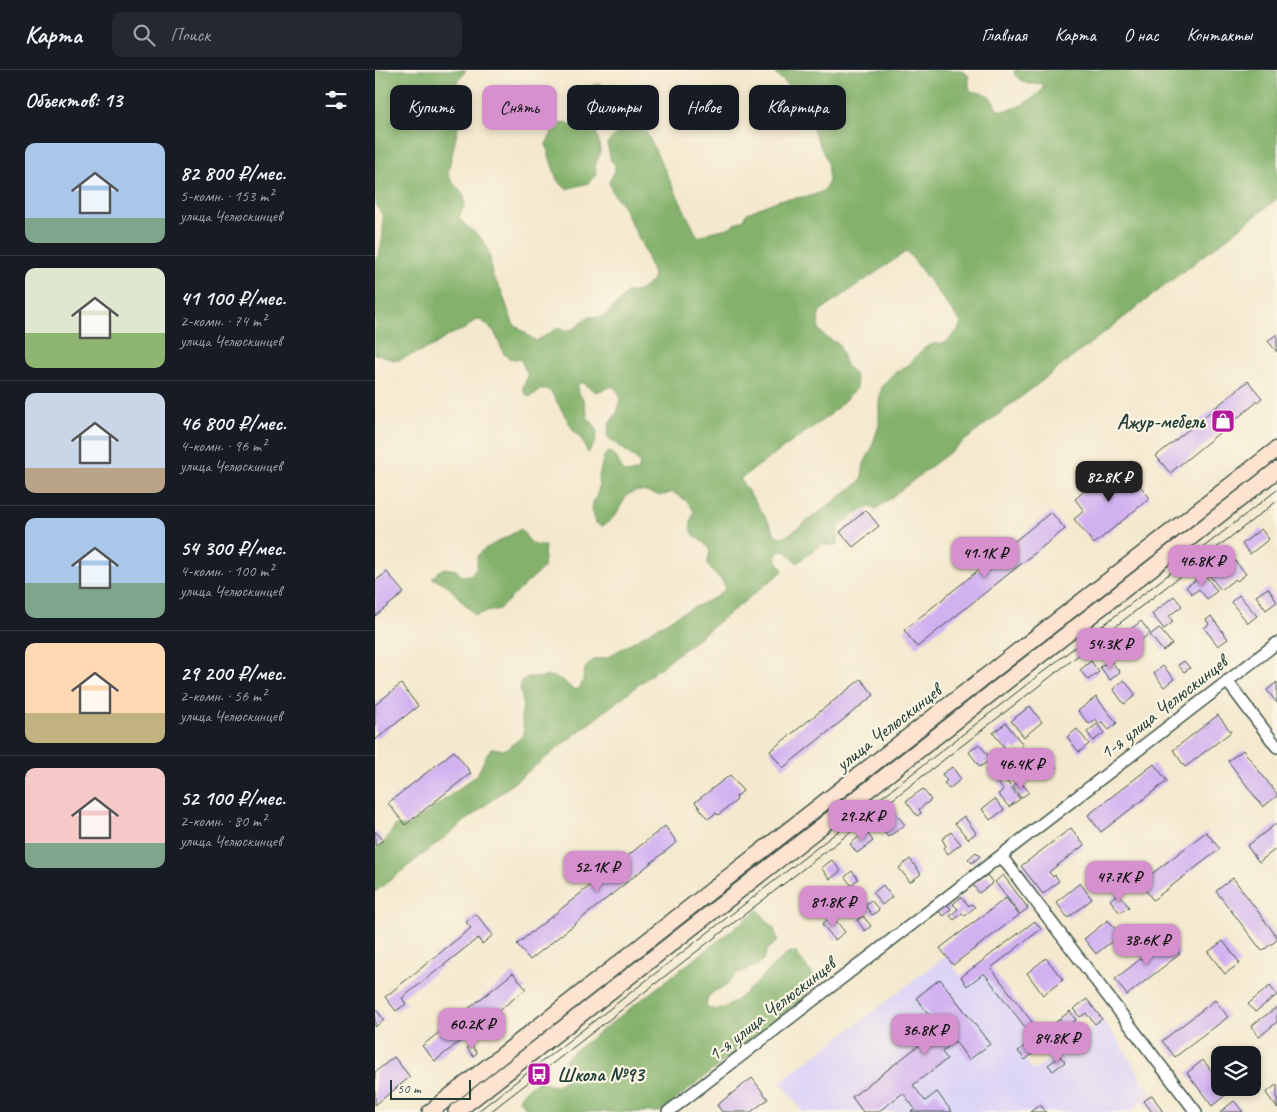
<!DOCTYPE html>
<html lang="ru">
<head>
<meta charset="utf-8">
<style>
	body { margin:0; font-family:Caveat,sans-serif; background:#242831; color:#f1f3f6; height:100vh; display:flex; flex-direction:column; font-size:19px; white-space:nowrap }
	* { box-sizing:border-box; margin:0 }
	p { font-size:16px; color:#9ea1a6 }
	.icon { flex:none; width:28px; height:28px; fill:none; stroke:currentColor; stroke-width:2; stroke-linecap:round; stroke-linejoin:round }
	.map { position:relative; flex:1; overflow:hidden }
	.panel { display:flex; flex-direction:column; background:#171b24; width:375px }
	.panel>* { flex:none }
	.guide { position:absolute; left:15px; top:15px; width:475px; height:45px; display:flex; gap:10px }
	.buttons { position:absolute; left:836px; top:976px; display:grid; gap:10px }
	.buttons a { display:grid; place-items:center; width:50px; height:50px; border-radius:10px; background:#171b24; box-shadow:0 2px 8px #0003; font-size:25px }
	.scale { position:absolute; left:15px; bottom:12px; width:81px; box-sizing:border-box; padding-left:5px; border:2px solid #1f3d34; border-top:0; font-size:14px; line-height:18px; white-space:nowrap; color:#1f3d34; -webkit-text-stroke:4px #fcf5e5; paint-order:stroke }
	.price { position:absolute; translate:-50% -42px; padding:0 11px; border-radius:10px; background:#d690ce; color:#111; font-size:16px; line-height:32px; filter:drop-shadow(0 1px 2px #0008) }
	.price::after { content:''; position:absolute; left:50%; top:30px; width:15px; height:11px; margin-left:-8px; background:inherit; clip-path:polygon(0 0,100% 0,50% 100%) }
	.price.on { background:#222; color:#fff }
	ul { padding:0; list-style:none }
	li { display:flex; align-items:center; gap:15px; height:125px; padding:0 25px }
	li+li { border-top:1px solid #363941 }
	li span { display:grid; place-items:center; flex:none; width:140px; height:100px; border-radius:10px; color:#555 }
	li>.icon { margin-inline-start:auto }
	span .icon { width:60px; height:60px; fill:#fffc; stroke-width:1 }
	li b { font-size:21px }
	h2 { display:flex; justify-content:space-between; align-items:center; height:60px; padding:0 25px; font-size:21px }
	.pill { padding:0 18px; border-radius:10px; background:#171b24; box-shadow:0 2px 8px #0003; font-size:18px; line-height:45px }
	.pill.on { background:#d690ce; color:#111 }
	header { display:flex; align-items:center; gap:30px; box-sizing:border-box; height:70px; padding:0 25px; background:#171b24; border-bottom:1px solid #363941 }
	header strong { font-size:24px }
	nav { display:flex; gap:28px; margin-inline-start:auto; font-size:18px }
	.search { width:350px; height:45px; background:#242831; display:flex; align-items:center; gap:12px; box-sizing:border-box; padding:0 18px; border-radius:10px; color:#9ea1a6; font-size:19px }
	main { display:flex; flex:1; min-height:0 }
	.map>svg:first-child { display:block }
</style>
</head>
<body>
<header>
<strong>Карта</strong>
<div class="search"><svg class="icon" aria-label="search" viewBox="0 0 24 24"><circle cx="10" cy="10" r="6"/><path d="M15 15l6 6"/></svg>Поиск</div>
<nav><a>Главная</a><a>Карта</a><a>О нас</a><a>Контакты</a></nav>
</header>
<main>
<section class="panel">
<h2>Объектов: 13<svg class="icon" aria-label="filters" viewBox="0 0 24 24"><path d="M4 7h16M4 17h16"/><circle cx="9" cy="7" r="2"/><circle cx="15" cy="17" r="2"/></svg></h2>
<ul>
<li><span style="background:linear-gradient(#a9c7e8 75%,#7fa58c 0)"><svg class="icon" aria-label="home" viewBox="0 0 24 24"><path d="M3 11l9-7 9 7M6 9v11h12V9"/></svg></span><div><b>82 800 ₽/мес.</b><p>5-комн. · 153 m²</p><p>улица Челюскинцев</p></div></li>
<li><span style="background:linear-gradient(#dfe7d0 65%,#8fb573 0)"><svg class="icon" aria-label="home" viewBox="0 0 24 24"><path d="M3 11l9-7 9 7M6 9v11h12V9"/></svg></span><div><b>41 100 ₽/мес.</b><p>2-комн. · 74 m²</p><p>улица Челюскинцев</p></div></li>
<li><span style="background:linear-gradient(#c9d6e8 75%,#b9a48a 0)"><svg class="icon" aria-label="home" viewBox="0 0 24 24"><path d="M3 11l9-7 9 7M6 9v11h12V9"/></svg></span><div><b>46 800 ₽/мес.</b><p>4-комн. · 96 m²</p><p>улица Челюскинцев</p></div></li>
<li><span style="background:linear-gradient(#a9c7e8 65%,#7fa58c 0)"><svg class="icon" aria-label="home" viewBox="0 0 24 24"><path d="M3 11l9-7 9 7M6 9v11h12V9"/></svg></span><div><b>54 300 ₽/мес.</b><p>4-комн. · 100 m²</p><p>улица Челюскинцев</p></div></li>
<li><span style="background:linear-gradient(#ffd9b3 70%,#c2b280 0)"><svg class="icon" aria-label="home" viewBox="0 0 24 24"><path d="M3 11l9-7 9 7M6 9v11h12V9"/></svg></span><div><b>29 200 ₽/мес.</b><p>2-комн. · 56 m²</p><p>улица Челюскинцев</p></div></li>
<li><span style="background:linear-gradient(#f6c9c9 75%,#7fa58c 0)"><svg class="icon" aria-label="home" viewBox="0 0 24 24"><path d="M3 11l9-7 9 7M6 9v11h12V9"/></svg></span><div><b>52 100 ₽/мес.</b><p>2-комн. · 80 m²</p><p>улица Челюскинцев</p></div></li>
</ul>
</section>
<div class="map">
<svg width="902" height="1042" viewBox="0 0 902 1042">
	<rect width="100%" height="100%" fill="#fcf5e5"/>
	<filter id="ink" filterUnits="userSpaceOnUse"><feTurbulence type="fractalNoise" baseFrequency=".02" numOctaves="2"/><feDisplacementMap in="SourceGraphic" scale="10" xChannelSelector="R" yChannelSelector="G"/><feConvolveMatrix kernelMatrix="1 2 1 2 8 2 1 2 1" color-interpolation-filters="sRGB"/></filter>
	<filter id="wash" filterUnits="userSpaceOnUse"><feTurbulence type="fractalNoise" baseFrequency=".0096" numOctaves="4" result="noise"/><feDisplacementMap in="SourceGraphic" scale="20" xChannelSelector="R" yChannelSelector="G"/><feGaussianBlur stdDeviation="1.12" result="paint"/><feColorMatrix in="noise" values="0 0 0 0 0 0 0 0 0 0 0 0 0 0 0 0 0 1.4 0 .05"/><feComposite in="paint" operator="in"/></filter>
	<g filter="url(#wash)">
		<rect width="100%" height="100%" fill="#f4e9ce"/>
		<path fill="#ddd5f6" d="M571 886 592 915 609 903 659 969 643 981 659 1001 727 949 745 973 776 1024 754 1042H428L405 1012Z"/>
		<path fill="#84b26c" stroke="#527850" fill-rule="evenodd" d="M0 0H91L83 11 81 16V28L85 49 73 102C74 114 89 120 90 131 90 136 86 142 84 147L87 152 106 168 112 177 115 188 117 205 126 220 138 254 161 271 183 258C202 263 199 256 214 247H226L231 245 252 223 264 221 278 211V205L270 181 246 133 238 123 234 112 240 101V95L236 91 232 73C241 64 252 57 240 44 208 44 226 67 225 82 225 86 222 89 221 93 220 96 221 101 221 105L213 113 191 119 182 110 172 79 171 74 177 63C162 46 151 40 155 15L179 22 182 26 173 42 172 47 175 52 180 54 191 52 196 55 202 54 205 49 202 38 203 24 219 15 225 14C232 18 239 19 245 23 252 26 256 34 260 39L320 162 324 167 335 162 353 158 369 149 372 143 404 130 436 126 448 121 454 112 452 91 435 53 419 37 412 14 400 4V0H587L594 6V18L597 22C614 23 616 25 622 40 637 43 661 29 669 17L665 13C652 16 648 13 639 4L640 0H902V129L500 440 496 436 481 443 463 458V474L457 476 446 474 422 493 410 480 405 481 401 485 402 491 408 501 0 822V780C12 771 12 767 21 755L33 757 102 705 113 682 117 678 128 680 134 678 148 665 149 659 146 647 148 635 145 617 147 611 152 607H158L164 608 175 606 188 610 196 618 202 620C210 613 207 608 210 599 212 596 216 592 219 589L231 588 303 545 343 526 351 518 348 512 332 495 335 481C326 464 308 469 319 442 315 432 306 427 297 422 283 429 278 422 264 421 260 421 256 423 252 425 245 437 240 450 227 456L221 453 217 439 218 433 223 422 224 416 223 410 229 386 234 382C247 389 242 396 251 403L263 401 265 394C255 382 242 376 232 366L235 353 242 343 244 337 245 325 238 316 221 322 207 312 202 316 203 322 209 331 213 348 220 356 222 362 220 373 213 383 207 370 199 361 176 322 171 319 165 320 155 327 150 324 148 317 153 306 146 290 134 288 129 284 119 261 106 250 99 251 90 259 74 265 58 276 24 290H18L3 284 0 285V190C7 183 10 155 7 145 6 141 2 137 0 134ZM532 181 586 253 583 260 571 272 555 275 548 279 532 296 518 304 507 316 504 332V355L496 380 489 394 486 411 416 463 409 467 401 466 393 451 365 409 456 344 481 319C483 298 474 305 469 290 467 285 466 279 464 274 447 266 439 260 445 241Z
			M146 459C153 469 156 477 170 476L168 498 124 539 100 545 71 514 57 508 63 502 70 498 81 500 86 506C101 506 103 498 102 486L108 480Z
			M383 840 399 859 403 871 392 879 389 889 383 895 362 903 349 917 341 920 334 926 331 933 333 938C334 938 340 940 341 940 362 939 396 894 415 882L421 883 440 908 439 916 429 927 285 1042H155L144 1030C147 1021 156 1015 164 1011 174 1015 181 1019 188 1010V995L192 987Z"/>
		<g id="blocks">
			<path fill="#d2b1f1" d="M902 264V282L893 271Z
				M873 311 887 328 795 403 781 386Z
				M748 395 775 428 719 474 699 449 709 441 700 429 715 416 711 412 720 405 729 415 739 407 737 404Z
				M491 440 504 456 478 477 465 462Z
				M676 442 690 459 542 577 529 560Z
				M886 459 894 469 875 484 867 474Z
				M856 486 871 504 862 511 860 509 846 520 833 504Z
				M12 502 29 523 0 546V511Z
				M829 504 842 521 832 529 824 519 817 524 811 517Z
				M893 518 902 532 891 540 881 526Z
				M864 525 882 546 873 553 856 532Z
				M799 526 807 536 794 546 798 552 789 559 777 544Z
				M836 546 853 569 843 576 829 558 834 554 831 550Z
				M766 551 775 563 765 571 756 559Z
				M784 558 797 574 788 581 775 565Z
				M742 568 753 581 742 589 731 575Z
				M735 590 745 602 735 610 725 597Z
				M716 591 724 602 713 610 705 600Z
				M809 591 815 598 809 602 803 595Z
				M788 596 799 609 789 617 779 603Z
				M486 609 499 625 408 698 395 681Z
				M749 610 761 625 749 634 738 619Z
				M902 612V633L892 620Z
				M26 614 43 636 0 670V635Z
				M721 627 742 653 734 660 727 652 724 654 721 649 714 654 703 641Z
				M655 636 667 652 649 667 636 651Z
				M843 645 856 662 810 697 798 680Z
				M631 653 648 675 641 681 638 677 633 682 618 663Z
				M722 654 729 663 718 671 712 662Z
				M702 659 714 674 704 682 692 667Z
				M604 674 616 689 605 697 594 682Z
				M868 680 902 724V726L888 737 853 691Z
				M79 681 96 703 30 755 13 733Z
				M673 687 682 698 669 709 660 698Z
				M779 694 792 711 726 762 713 745Z
				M577 697 586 709 574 719 569 713 572 711 567 704Z
				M355 705 368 721 361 727 362 730 343 745 341 743 333 749 320 732Z
				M628 707 645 729 634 737 623 724 628 720 622 711Z
				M645 711 654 722 646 728 638 717Z
				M548 719 556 730 544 739 546 743 542 746 531 731Z
				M620 729 629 740 615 750 607 739Z
				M518 740 530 755 513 767 502 753Z
				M589 746 601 763 593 769 580 753Z
				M902 753V778L884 792 872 776Z
				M290 756 302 772 155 890 142 874Z
				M696 758 709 775 674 802 678 807 680 805 684 811 668 824 646 796Z
				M0 761 8 770 0 776Z
				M491 761 498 771 482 783 475 774Z
				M576 762 586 774 573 784 569 778 571 776 567 769Z
				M831 762 845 779 778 830 765 813Z
				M601 782 605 786 597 793 593 789Z
				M535 789 546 804 535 812 524 798Z
				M457 790 466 801 455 809 446 798Z
				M477 801 483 809 476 815 470 807Z
				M612 805 618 813 604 823 598 815Z
				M628 805 653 838 645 844 620 812Z
				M858 808 902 867V870L887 881 841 821Z
				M705 813 717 829 693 848 681 832Z
				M508 815 517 827 507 835 498 823Z
				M743 823 754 837 745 843 735 830Z
				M586 827 594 836 596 834 600 837 590 846 587 843 579 850 575 846 583 839 578 834Z
				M631 828 644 845 578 895 565 878Z
				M496 830 504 840 497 845 490 835Z
				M572 834 576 839 569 846 564 842Z
				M101 844 118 865 107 874 103 868 27 928 31 934 21 941 10 927 96 858 91 852Z
				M457 846 470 862 460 870 447 854Z
				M488 846 496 856 490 861 482 850Z
				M733 850 745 865 721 884 709 869Z
				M660 851 666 859 616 898 666 964 695 941 701 950 650 990 643 981 659 969 609 903 592 916 586 907Z
				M792 868 805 884 752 925 740 909Z
				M848 871 865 893 850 904 833 882Z
				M671 888 688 910 668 925 652 903Z
				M138 903 151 919 60 991 47 976Z
				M565 909 615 974 594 990 580 971 567 982 572 989 538 1015 550 1031 562 1022 577 1042H536L540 1039 528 1023 503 1042H488L477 1027 555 967 559 973 570 965 541 928Z
				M895 916 902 925 880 942 873 934Z
				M712 929 727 949 720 954 711 943 705 947 698 939Z
				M840 930 853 947 800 987 787 971Z
				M902 937V952L884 967 876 956Z
				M0 938 9 950 0 957Z
				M96 975 102 983 98 986 92 978Z
				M685 986 690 992 678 1001 673 995Z
				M19 987 35 1007 0 1035V1002Z
				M828 990 845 1012V1018H849L853 1023 837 1036 812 1003Z
				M377 1008 393 1029 376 1042H347L342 1035Z
				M902 1014V1038L891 1023Z
				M777 1025 788 1042H777L769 1031Z
				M859 1031 868 1042H845Z
				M665 1035 671 1042H655Z"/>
		</g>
	</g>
	<g filter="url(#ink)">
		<use href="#blocks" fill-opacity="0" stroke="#3f574b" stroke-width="1"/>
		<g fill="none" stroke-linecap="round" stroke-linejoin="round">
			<g stroke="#3f574b" stroke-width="14">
				<path id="minor" d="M852 611 902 677
					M626 786 821 1042
					M293 1042 902 573"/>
			</g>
			<g stroke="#3f574b" stroke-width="18">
				<path id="secondary" d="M55 1042 361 801 902 379
					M81 1042 902 400"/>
			</g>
			<use href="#minor" stroke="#fff" stroke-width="11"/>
			<use href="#secondary" stroke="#fde4d1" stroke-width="15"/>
			<path stroke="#1f3d34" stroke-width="1" d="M102 1042 902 420
				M115 1042 902 431"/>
		</g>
	</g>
	<defs>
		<g id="shop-square" transform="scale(1.25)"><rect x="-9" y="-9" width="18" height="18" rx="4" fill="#b5179e" stroke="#fcf5e5"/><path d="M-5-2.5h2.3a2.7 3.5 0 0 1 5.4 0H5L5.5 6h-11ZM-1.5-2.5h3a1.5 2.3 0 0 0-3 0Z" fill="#fff"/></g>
		<g id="bus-square" transform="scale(1.25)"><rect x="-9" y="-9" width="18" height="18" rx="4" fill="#b5179e" stroke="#fcf5e5"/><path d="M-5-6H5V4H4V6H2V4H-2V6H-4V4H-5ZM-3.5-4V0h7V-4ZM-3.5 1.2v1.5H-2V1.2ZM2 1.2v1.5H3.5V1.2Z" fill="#fff"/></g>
	</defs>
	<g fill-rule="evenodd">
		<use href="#shop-square" x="848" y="351"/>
		<use href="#bus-square" x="164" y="1004"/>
	</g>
	<g text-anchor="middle" stroke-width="4.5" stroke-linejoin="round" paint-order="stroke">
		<g font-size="20" font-weight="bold" fill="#1f3d34" stroke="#fcf5e5" text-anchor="end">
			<text x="830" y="358">Ажур-мебель</text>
			<text x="182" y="1011" text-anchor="start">Школа №93</text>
		</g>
		<g font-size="20" fill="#1f3d34" stroke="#fcf5e5">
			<text transform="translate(788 637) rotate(-38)" y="7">1-я улица Челюскинцев</text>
			<text transform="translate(513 657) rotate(-38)" y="7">улица Челюскинцев</text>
			<text transform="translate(396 939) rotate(-38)" y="7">1-я улица Челюскинцев</text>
		</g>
	</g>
</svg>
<div class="buttons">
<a><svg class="icon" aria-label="layers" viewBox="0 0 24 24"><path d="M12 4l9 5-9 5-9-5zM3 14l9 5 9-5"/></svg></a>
</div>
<div class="scale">50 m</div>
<b class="price on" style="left:734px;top:433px">82.8K ₽</b>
<b class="price" style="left:610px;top:509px">41.1K ₽</b>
<b class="price" style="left:827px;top:517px">46.8K ₽</b>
<b class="price" style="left:735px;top:600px">54.3K ₽</b>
<b class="price" style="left:646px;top:720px">46.4K ₽</b>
<b class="price" style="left:487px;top:772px">29.2K ₽</b>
<b class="price" style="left:222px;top:823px">52.1K ₽</b>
<b class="price" style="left:744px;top:833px">47.7K ₽</b>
<b class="price" style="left:458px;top:858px">81.8K ₽</b>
<b class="price" style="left:772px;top:896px">38.6K ₽</b>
<b class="price" style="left:97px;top:980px">60.2K ₽</b>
<b class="price" style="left:550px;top:986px">36.8K ₽</b>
<b class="price" style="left:682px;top:994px">84.8K ₽</b>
<div class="guide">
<a class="pill">Купить</a>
<a class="pill on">Снять</a>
<a class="pill">Фильтры</a>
<a class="pill">Новое</a>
<a class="pill">Квартира</a>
</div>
</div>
</main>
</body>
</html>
